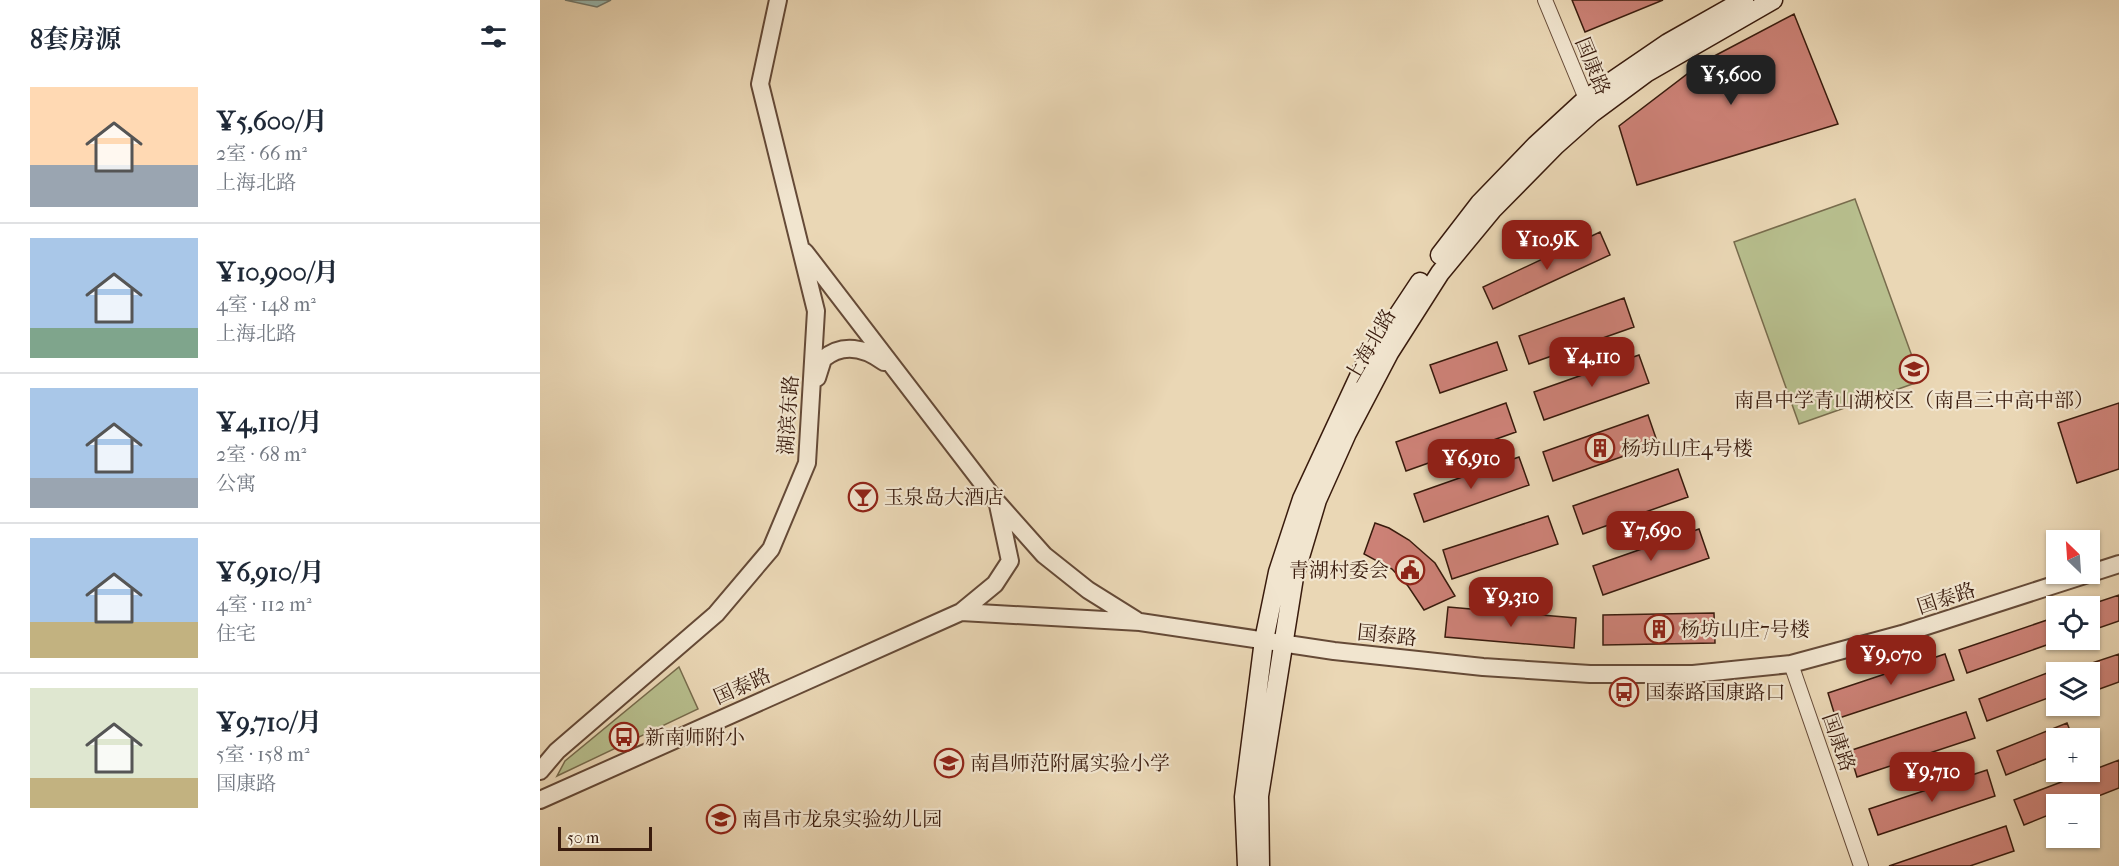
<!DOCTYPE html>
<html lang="zh">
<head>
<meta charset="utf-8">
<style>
	body { margin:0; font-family:"IM FELL French Canon","Noto Serif SC",serif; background:#f2f2f3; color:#1f2937; height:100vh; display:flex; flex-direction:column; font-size:22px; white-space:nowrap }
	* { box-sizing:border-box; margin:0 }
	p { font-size:20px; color:#747a83 }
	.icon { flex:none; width:33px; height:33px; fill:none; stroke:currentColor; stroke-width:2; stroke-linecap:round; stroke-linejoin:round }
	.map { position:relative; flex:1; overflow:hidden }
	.sheet { display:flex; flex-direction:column; background:#fff; width:540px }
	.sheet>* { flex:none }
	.needle { width:39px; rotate:335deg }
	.tools { position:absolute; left:1506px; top:530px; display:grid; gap:12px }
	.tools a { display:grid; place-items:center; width:54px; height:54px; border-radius:0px; background:#fff; box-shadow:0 2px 4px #0004; font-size:30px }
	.scale { position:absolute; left:18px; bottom:15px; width:94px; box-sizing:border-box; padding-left:6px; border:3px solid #391b0d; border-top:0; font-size:16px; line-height:21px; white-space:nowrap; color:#391b0d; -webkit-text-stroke:4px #f1e5cf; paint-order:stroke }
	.price { position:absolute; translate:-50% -51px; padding:0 14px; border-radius:12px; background:#8f2418; color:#fff; font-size:20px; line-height:39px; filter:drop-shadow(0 2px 3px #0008) }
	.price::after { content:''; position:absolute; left:50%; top:36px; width:18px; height:14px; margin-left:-9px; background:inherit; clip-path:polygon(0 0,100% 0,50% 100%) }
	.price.selected { background:#222; color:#fff }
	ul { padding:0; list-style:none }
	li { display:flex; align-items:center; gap:18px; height:150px; padding:0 30px }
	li+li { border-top:2px solid #e0e1e3 }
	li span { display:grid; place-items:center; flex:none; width:168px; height:120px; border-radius:0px; color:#555 }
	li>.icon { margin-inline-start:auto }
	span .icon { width:72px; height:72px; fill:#fffc; stroke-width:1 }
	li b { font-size:26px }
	h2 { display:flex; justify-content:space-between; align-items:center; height:72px; padding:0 30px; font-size:26px }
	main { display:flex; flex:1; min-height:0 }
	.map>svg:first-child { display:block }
</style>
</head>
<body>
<main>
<section class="sheet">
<h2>8套房源<svg class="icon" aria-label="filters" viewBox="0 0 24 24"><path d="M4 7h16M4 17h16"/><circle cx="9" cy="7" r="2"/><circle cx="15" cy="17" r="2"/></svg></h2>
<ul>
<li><span style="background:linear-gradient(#ffd9b3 65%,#9aa5b1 0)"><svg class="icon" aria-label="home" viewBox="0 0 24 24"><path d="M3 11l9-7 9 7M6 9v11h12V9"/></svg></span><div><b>¥5,600/月</b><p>2室 · 66 m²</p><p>上海北路</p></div></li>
<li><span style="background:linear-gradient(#a9c7e8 75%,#7fa58c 0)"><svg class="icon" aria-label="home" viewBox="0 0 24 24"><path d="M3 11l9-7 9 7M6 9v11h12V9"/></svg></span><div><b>¥10,900/月</b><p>4室 · 148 m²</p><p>上海北路</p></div></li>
<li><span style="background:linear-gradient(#a9c7e8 75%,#9aa5b1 0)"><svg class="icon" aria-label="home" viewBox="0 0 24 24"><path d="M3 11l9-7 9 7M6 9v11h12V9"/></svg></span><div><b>¥4,110/月</b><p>2室 · 68 m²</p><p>公寓</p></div></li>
<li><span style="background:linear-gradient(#a9c7e8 70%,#c2b280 0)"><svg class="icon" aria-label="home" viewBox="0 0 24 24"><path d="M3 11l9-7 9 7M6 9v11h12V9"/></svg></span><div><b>¥6,910/月</b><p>4室 · 112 m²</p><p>住宅</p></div></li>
<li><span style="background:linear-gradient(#dfe7d0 75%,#c2b280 0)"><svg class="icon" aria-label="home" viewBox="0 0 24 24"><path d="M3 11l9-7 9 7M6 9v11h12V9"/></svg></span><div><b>¥9,710/月</b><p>5室 · 158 m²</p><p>国康路</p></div></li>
</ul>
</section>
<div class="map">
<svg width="1579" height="866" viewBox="0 0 1579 866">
	<rect width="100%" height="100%" fill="#ead7b5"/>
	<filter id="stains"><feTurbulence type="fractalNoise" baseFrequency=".00333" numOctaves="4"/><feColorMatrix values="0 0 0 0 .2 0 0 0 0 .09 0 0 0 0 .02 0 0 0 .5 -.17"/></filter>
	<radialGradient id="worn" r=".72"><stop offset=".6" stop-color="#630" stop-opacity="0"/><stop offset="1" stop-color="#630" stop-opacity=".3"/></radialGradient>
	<path fill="#b7be8d" stroke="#786c4d" stroke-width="1.5" d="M1315 199 1381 381 1259 424 1194 242Z
		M139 667 158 709 17 776 25 761Z"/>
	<path fill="#98b9b1" stroke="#727a6f" stroke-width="1.5" d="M25 0H71L57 7Z"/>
	<path fill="#cc8176" stroke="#391b0d" stroke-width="1.5" d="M1032 0H1123L1045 32Z
		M1254 14 1298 124 1097 185 1079 126 1163 62Z
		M1060 232 1070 255 953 309 943 287Z
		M1084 298 1094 327 989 364 979 336Z
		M957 342 967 370 900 393 890 365Z
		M1099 355 1109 383 1004 420 994 392Z
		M966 403 976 432 866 471 856 442Z
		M1579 403V469L1537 483 1518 423Z
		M1108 415 1118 444 1013 481 1003 452Z
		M979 457 989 485 884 522 874 494Z
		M1138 469 1148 497 1043 534 1033 506Z
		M1008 516 1018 544 912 579 903 550Z
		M835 523 849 528 869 540 895 563 915 596 884 610 868 586 852 569 824 554Z
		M1159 529 1169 558 1063 595 1053 566Z
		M1579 595V621L1550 631V606H1546Z
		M908 607 1036 618 1034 648 905 637Z
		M1174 613 1175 643 1063 645V615Z
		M1510 619 1518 641 1427 673 1419 650Z
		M1405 654 1414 680 1296 719 1288 693Z
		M1579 654V682L1554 691 1546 665Z
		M1523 667 1525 672H1516V695L1447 721 1439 699Z
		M1426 712 1435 738 1317 777 1309 751Z
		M1527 723 1533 738H1516V755L1466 775 1457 751Z
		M1579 760V788L1538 804H1516V812L1484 825 1474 800Z
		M1447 770 1455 796 1338 835 1329 809Z
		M1466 826 1474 851 1430 866H1349Z"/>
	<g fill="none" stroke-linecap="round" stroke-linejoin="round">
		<g stroke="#654a37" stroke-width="16">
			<path id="minor" d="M1005 0 1049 106
				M1251 664 1321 866"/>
		</g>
		<g stroke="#654a37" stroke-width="20">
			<path id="tertiary" d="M265 252 456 501 504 555 548 590 596 620
				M277 378 283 359C303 342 325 348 344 362
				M421 612 455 584 470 561 458 505
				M0 771 17 751 176 614 231 549 267 463 276 311 220 84 238 0
				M0 800 421 612 600 622 794 651 943 667 1050 674H1153L1251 664 1362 634 1579 564"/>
		</g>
		<g stroke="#391b0d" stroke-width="21">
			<path id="secondary" d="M900 255 940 203 996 145 1046 99 1128 43 1204 0
				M707 866 704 797 724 640 738 572 762 499 823 368 880 282
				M720 866 719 796 754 577 777 500 807 433 849 353 900 273 952 210 1016 145 1052 113 1106 73 1233 0"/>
		</g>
		<use href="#minor" stroke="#f1e5cf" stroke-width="14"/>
		<use href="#tertiary" stroke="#f1e5cf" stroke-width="16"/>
		<use href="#secondary" stroke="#f1e5cf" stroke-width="18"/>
	</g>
	<defs>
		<g id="school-ring" transform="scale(1.5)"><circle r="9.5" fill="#f1e5cf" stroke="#8f2418" stroke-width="1.5"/><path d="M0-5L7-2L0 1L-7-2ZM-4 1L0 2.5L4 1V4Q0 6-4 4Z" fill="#8f2418"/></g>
		<g id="building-ring" transform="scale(1.5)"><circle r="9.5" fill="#f1e5cf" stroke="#8f2418" stroke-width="1.5"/><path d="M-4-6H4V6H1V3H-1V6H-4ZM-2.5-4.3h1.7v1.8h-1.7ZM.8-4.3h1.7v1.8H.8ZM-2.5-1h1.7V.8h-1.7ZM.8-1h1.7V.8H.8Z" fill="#8f2418"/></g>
		<g id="bar-ring" transform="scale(1.5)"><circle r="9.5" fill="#f1e5cf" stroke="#8f2418" stroke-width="1.5"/><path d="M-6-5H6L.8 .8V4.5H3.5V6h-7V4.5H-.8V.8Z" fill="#8f2418"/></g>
		<g id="civic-ring" transform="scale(1.5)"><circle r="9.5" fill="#f1e5cf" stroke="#8f2418" stroke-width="1.5"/><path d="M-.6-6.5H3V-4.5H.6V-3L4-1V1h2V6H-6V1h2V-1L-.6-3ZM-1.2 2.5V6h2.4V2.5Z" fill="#8f2418"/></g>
		<g id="bus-ring" transform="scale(1.5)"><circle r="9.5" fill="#f1e5cf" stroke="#8f2418" stroke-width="1.5"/><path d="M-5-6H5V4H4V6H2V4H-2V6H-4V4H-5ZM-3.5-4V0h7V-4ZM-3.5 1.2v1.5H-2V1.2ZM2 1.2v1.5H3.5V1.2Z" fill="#8f2418"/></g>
	</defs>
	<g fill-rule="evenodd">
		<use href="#school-ring" x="1374" y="369"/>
		<use href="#building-ring" x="1060" y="448"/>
		<use href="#bar-ring" x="323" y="497"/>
		<use href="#civic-ring" x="870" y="570"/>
		<use href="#building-ring" x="1119" y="629"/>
		<use href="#bus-ring" x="1084" y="692"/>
		<use href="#bus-ring" x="84" y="737"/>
		<use href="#school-ring" x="409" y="763"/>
		<use href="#school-ring" x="181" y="819"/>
	</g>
	<g text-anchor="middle" stroke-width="4.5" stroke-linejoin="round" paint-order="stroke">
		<g font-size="20" fill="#391b0d" stroke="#f1e5cf">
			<text transform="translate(1053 66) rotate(68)" y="7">国康路</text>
			<text transform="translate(830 345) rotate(-60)" y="7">上海北路</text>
			<text transform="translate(248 415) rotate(-86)" y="7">湖滨东路</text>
			<text transform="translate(1406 598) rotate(-18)" y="7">国泰路</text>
			<text transform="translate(847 635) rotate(6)" y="7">国泰路</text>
			<text transform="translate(202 686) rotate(-24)" y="7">国泰路</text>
			<text transform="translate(1299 742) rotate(71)" y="7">国康路</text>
		</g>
		<g font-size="20" fill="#391b0d" stroke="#f1e5cf" text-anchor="start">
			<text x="1374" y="407" text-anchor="middle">南昌中学青山湖校区（南昌三中高中部）</text>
			<text x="1081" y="455">杨坊山庄4号楼</text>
			<text x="344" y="504">玉泉岛大酒店</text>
			<text x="849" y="577" text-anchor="end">青湖村委会</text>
			<text x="1140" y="636">杨坊山庄7号楼</text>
			<text x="1105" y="699">国泰路国康路口</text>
			<text x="105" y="744">新南师附小</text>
			<text x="430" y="770">南昌师范附属实验小学</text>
			<text x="202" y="826">南昌市龙泉实验幼儿园</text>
		</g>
	</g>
	<rect width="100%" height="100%" filter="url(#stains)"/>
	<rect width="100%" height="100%" fill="url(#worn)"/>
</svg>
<div class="tools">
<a><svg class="needle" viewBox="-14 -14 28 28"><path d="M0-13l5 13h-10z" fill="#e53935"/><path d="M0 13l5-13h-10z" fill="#747a83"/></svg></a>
<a><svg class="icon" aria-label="locate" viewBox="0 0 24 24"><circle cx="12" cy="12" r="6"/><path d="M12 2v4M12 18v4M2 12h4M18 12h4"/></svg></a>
<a><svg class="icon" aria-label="layers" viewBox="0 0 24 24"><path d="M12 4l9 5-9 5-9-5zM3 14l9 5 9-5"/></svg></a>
<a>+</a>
<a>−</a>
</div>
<div class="scale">50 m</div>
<b class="price selected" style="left:1191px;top:106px">¥5,600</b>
<b class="price" style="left:1007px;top:271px">¥10.9K</b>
<b class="price" style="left:1052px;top:388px">¥4,110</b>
<b class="price" style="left:931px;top:490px">¥6,910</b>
<b class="price" style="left:1111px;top:562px">¥7,690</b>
<b class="price" style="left:971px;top:628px">¥9,310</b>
<b class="price" style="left:1351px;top:686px">¥9,070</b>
<b class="price" style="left:1392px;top:803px">¥9,710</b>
</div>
</main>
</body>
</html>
